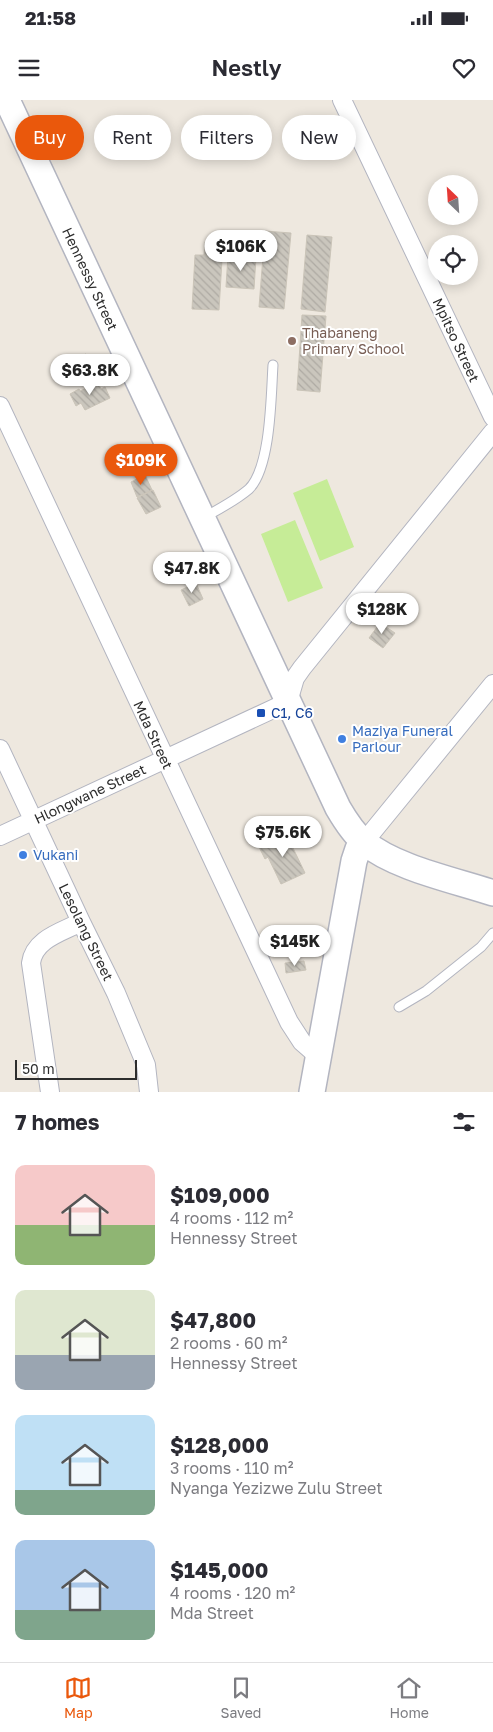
<!DOCTYPE html>
<html lang="en">
<head>
<meta charset="utf-8">
<style>
	body { margin:0; font-family:"Golos Text",sans-serif; background:#f2f2f3; color:#2b2b33; height:100vh; display:flex; flex-direction:column; font-size:19px; white-space:nowrap }
	* { box-sizing:border-box; margin:0 }
	p { font-size:16px; color:#7c7c81 }
	.icon { flex:none; width:28px; height:28px; fill:none; stroke:currentColor; stroke-width:2; stroke-linecap:round; stroke-linejoin:round }
	.map { position:relative; height:992px; overflow:hidden }
	.side { display:flex; flex-direction:column; background:#fff; flex:1 }
	.side>* { flex:none }
	.guide { position:absolute; left:15px; top:15px; width:464px; height:45px; display:flex; gap:10px }
	.needle { width:32px; rotate:335deg }
	.controls { position:absolute; left:428px; top:75px; display:grid; gap:10px }
	.controls a { display:grid; place-items:center; width:50px; height:50px; border-radius:50%; background:#fff; box-shadow:0 2px 12px #0003; font-size:25px }
	.scale { position:absolute; left:15px; bottom:12px; width:122px; box-sizing:border-box; padding-left:5px; border:2px solid #2d2d2d; border-top:0; font-size:14px; line-height:18px; white-space:nowrap; color:#2d2d2d; -webkit-text-stroke:4px #fff; paint-order:stroke }
	.price { position:absolute; translate:-50% -42px; padding:0 11px; border-radius:18px; background:#fff; color:#222; font-size:16px; line-height:32px; filter:drop-shadow(0 1px 2px #0008) }
	.price::after { content:''; position:absolute; left:50%; top:30px; width:15px; height:11px; margin-left:-8px; background:inherit; clip-path:polygon(0 0,100% 0,50% 100%) }
	.price.active { background:#ea580c; color:#fff }
	ul { padding:0; list-style:none }
	li { display:flex; align-items:center; gap:15px; height:125px; padding:0 15px }
	li span { display:grid; place-items:center; flex:none; width:140px; height:100px; border-radius:10px; color:#555 }
	li>.icon { margin-inline-start:auto }
	span .icon { width:60px; height:60px; fill:#fffc; stroke-width:1 }
	li b { font-size:21px }
	h2 { display:flex; justify-content:space-between; align-items:center; height:60px; padding:0 15px; font-size:21px }
	.pill { padding:0 18px; border-radius:22px; background:#fff; box-shadow:0 2px 12px #0003; font-size:18px; line-height:45px }
	.pill.active { background:#ea580c; color:#fff }
	.status { display:flex; justify-content:space-between; align-items:center; height:35px; padding:0 25px; background:#fff; direction:ltr }
	.status svg { height:14px; fill:currentColor }
	header { display:flex; justify-content:space-between; align-items:center; height:65px; padding:0 15px; background:#fff; font-size:22px; font-weight:600 }
	.tab-bar { display:flex; justify-content:space-around; align-items:center; height:70px; border-top:1px solid #e1e1e2; background:#fff; font-size:14px; color:#7c7c81 }
	.tab-bar a { display:grid; justify-items:center; gap:2px }
	.tab-bar .active { color:#ea580c }
	.map>svg:first-child { display:block }
</style>
</head>
<body>
<div class="status"><b>21:58</b><svg viewBox="0 0 49 12"><path d="M0 12V9h3v3zM5 12V6h3v6zM10 12V3h3v9zM15 12V0h3v12zM26 1h20v11H26zM47 4h2v5h-2z"/></svg></div>
<header><svg class="icon" aria-label="menu" viewBox="0 0 24 24"><path d="M4 6h16M4 12h16M4 18h16"/></svg>Nestly<svg class="icon" aria-label="heart" viewBox="0 0 24 24"><path d="M12 20l-8-8c-3-5 5-10 8-4 3-6 11-1 8 4z"/></svg></header>
<div class="map">
<svg width="493" height="992" viewBox="0 0 493 992">
	<defs>
		<pattern id="building-back-hatch" width="6" height="6" patternUnits="userSpaceOnUse" patternTransform="scale(1.25)"><rect width="6" height="6" fill="#cac6bd"/><path d="M-1 5l2 2M0 0l6 6M5-1l2 2" fill="none" stroke="#aeaaa3"/></pattern>
	</defs>
	<rect width="100%" height="100%" fill="#eee8df"/>
	<path fill="#c6ec97" d="M327 379 354 447 320 461 293 393Z
		M295 420 323 488 288 502 261 434Z"/>
	<path fill="url(#building-back-hatch)" stroke="#cac4b8" d="M265 131 291 133 284 209 259 207Z
		M307 135 332 137 325 212 301 209Z
		M205 142 223 143 219 210 192 209 195 155H204Z
		M228 155 256 157 254 189 226 187Z
		M302 215 326 216 320 292 297 290Z
		M86 254 93 270 77 277 69 261Z
		M98 283 101 289 105 287 110 298 85 310 81 303 76 306 70 294 79 289 80 291Z
		M145 375 152 390 137 397 131 382Z
		M153 390 161 407 146 414 137 398Z
		M196 483 203 499 189 506 181 490Z
		M380 523 395 533 383 548 369 538Z
		M288 733 294 745 292 746 305 773 281 784 268 757 265 759 259 747Z
		M304 861 306 870 286 873 285 863Z"/>
	<g fill="none" stroke-linecap="round" stroke-linejoin="round">
		<g stroke="#b3b5c0" stroke-width="11">
			<path id="lane" d="M203 418C219 409 235 401 249 389 271 367 271 295 273 265
				M399 907 426 891 481 847 493 833"/>
		</g>
		<g stroke="#b3b5c0" stroke-width="20">
			<path id="street" d="M342 0 493 317
				M0 306 289 922 302 942 318 956
				M0 649 81 822 116 893 146 965 149 992
				M0 736 288 602 295 578 302 568 493 332
				M364 742 493 584
				M50 992 31 863C34 839 62 832 81 822"/>
		</g>
		<g stroke="#b3b5c0" stroke-width="28">
			<path id="secondary" d="M7 0 338 708C345 720 353 733 364 742 395 768 454 780 493 793
				M312 992 354 761 358 749 364 742"/>
		</g>
		<use href="#lane" stroke="#fff" stroke-width="9"/>
		<use href="#street" stroke="#fff" stroke-width="18"/>
		<use href="#secondary" stroke="#fff" stroke-width="25"/>
	</g>
	<circle fill="#8d6e63" stroke="#fff" stroke-width="2" cx="292" cy="241" r="5"/>
	<rect fill="#1a4fb4" stroke="#fff" stroke-width="2" x="256" y="608" width="10" height="10" rx="2.5"/>
	<g fill="#3f7fe0" stroke="#fff" stroke-width="2">
		<circle cx="342" cy="639" r="5"/>
		<circle cx="23" cy="755" r="5"/>
	</g>
	<g text-anchor="middle" stroke-width="4" stroke-linejoin="round" paint-order="stroke">
		<g font-size="14" fill="#2d2d2d" stroke="#fff">
			<text transform="translate(90 179) rotate(65)" y="5">Hennessy Street</text>
			<text transform="translate(456 240) rotate(65)" y="5">Mpitso Street</text>
			<text transform="translate(153 635) rotate(65)" y="5">Mda Street</text>
			<text transform="translate(90 694) rotate(-25)" y="5">Hlongwane Street</text>
			<text transform="translate(86 832) rotate(64)" y="5">Lesolang Street</text>
		</g>
		<g font-size="14" fill="#785e54" stroke="#fff" text-anchor="start">
			<text x="302" y="238">Thabaneng<tspan x="302" dy="16">Primary School</tspan></text>
		</g>
		<g font-size="14" fill="#164399" stroke="#fff" text-anchor="start">
			<text x="271" y="618">C1, C6</text>
		</g>
		<g font-size="14" fill="#366cbe" stroke="#fff" text-anchor="start">
			<text x="352" y="636">Maziya Funeral<tspan x="352" dy="16">Parlour</tspan></text>
			<text x="33" y="760">Vukani</text>
		</g>
	</g>
</svg>
<div class="controls">
<a><svg class="needle" viewBox="-14 -14 28 28"><path d="M0-13l5 13h-10z" fill="#e53935"/><path d="M0 13l5-13h-10z" fill="#7c7c81"/></svg></a>
<a><svg class="icon" aria-label="locate" viewBox="0 0 24 24"><circle cx="12" cy="12" r="6"/><path d="M12 2v4M12 18v4M2 12h4M18 12h4"/></svg></a>
</div>
<div class="scale">50 m</div>
<b class="price" style="left:241px;top:172px">$106K</b>
<b class="price" style="left:90px;top:296px">$63.8K</b>
<b class="price active" style="left:141px;top:386px">$109K</b>
<b class="price" style="left:192px;top:494px">$47.8K</b>
<b class="price" style="left:382px;top:535px">$128K</b>
<b class="price" style="left:283px;top:758px">$75.6K</b>
<b class="price" style="left:295px;top:867px">$145K</b>
<div class="guide">
<a class="pill active">Buy</a>
<a class="pill">Rent</a>
<a class="pill">Filters</a>
<a class="pill">New</a>
</div>
</div>
<section class="side">
<h2>7 homes<svg class="icon" aria-label="filters" viewBox="0 0 24 24"><path d="M4 7h16M4 17h16"/><circle cx="9" cy="7" r="2"/><circle cx="15" cy="17" r="2"/></svg></h2>
<ul>
<li><span style="background:linear-gradient(#f6c9c9 60%,#8fb573 0)"><svg class="icon" aria-label="home" viewBox="0 0 24 24"><path d="M3 11l9-7 9 7M6 9v11h12V9"/></svg></span><div><b>$109,000</b><p>4 rooms · 112 m²</p><p>Hennessy Street</p></div></li>
<li><span style="background:linear-gradient(#dfe7d0 65%,#9aa5b1 0)"><svg class="icon" aria-label="home" viewBox="0 0 24 24"><path d="M3 11l9-7 9 7M6 9v11h12V9"/></svg></span><div><b>$47,800</b><p>2 rooms · 60 m²</p><p>Hennessy Street</p></div></li>
<li><span style="background:linear-gradient(#bfe0f5 75%,#7fa58c 0)"><svg class="icon" aria-label="home" viewBox="0 0 24 24"><path d="M3 11l9-7 9 7M6 9v11h12V9"/></svg></span><div><b>$128,000</b><p>3 rooms · 110 m²</p><p>Nyanga Yezizwe Zulu Street</p></div></li>
<li><span style="background:linear-gradient(#a9c7e8 70%,#7fa58c 0)"><svg class="icon" aria-label="home" viewBox="0 0 24 24"><path d="M3 11l9-7 9 7M6 9v11h12V9"/></svg></span><div><b>$145,000</b><p>4 rooms · 120 m²</p><p>Mda Street</p></div></li>
</ul>
</section>
<nav class="tab-bar">
<a class="active"><svg class="icon" aria-label="map" viewBox="0 0 24 24"><path d="M3 6l6-2 6 2 6-2v14l-6 2-6-2-6 2zM9 4v14M15 6v14"/></svg>Map</a>
<a><svg class="icon" aria-label="saved" viewBox="0 0 24 24"><path d="M7 4h10v16l-5-4-5 4z"/></svg>Saved</a>
<a><svg class="icon" aria-label="home" viewBox="0 0 24 24"><path d="M3 11l9-7 9 7M6 9v11h12V9"/></svg>Home</a>
</nav>
</body>
</html>
